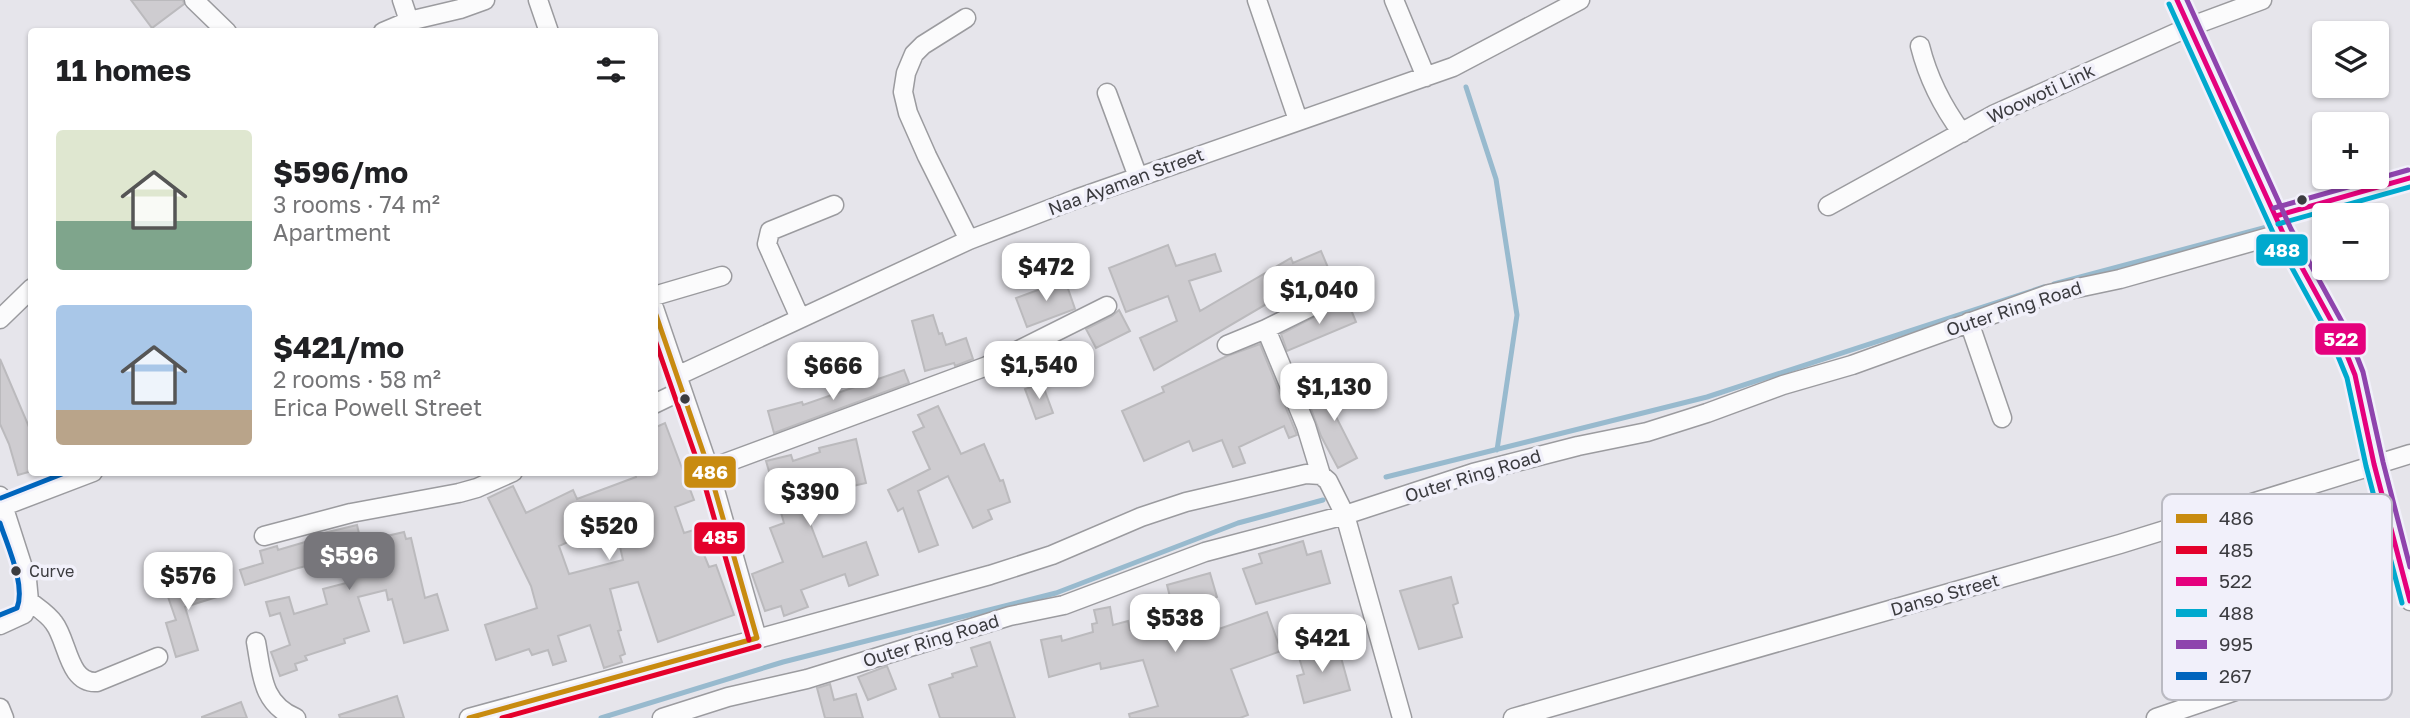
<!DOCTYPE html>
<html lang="en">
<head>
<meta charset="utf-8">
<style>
	body { margin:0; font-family:"Golos Text",sans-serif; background:#f2f2f2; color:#202124; height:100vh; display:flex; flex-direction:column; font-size:26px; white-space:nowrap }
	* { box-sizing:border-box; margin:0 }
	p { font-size:23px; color:#757577 }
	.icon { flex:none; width:38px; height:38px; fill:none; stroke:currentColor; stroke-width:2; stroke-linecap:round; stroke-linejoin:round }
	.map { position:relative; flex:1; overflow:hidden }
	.side { position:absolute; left:28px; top:28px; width:630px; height:448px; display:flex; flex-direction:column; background:#fff; border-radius:7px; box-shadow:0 2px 5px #0004 }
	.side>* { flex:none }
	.tools { position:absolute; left:2312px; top:21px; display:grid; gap:14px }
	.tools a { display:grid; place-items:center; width:77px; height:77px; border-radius:7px; background:#fff; box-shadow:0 2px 5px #0004; font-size:35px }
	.price { position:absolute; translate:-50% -60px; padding:0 16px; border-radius:14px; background:#fff; color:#222; font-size:23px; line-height:46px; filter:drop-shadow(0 2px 4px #0008) }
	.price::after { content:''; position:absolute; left:50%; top:42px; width:21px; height:16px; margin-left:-10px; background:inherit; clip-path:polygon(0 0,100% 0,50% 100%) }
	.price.current { background:#77767b; color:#fff }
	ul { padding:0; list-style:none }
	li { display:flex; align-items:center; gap:21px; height:175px; padding:0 28px }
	li span { display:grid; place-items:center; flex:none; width:196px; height:140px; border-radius:7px; color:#555 }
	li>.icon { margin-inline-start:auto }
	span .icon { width:84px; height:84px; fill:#fffc; stroke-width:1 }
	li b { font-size:30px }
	h2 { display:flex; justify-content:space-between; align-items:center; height:84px; padding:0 28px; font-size:30px }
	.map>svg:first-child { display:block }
</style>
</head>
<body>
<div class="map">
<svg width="2410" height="718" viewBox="0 0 2410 718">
	<rect width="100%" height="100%" fill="#e6e5eb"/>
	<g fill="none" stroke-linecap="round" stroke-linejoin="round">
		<path stroke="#98bace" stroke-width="5" d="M1466 87 1496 179 1517 315 1497 450
			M2054 284 2267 227
			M1386 477 1707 397 2044 287
			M601 718 783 662 1056 593 1238 523 1323 500"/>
	</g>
	<path fill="#ceccd0" stroke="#bbbabd" stroke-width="2" fill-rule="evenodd" d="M131 0H183L184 4 152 28Z
		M1168 245 1176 266 1215 254 1221 271 1189 281 1200 311 1291 258 1293 263 1321 251 1329 270 1296 283 1303 298 1280 309 1275 299 1154 370 1140 338 1177 321 1168 296 1126 312 1109 268Z
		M1065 280 1075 309 1027 327 1016 298Z
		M1347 300 1356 322 1287 351 1281 334Z
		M1119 310 1130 331 1096 348 1086 329 1112 316Z
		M933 315 939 334 942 333 946 345 966 338 973 359 955 366 954 363 925 371 912 321Z
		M1260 344 1297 435 1289 438 1284 426 1239 447 1245 463 1233 467 1222 440 1193 451 1189 441 1144 461 1122 411 1164 392 1162 387 1227 356Z
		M0 359 32 434V471L18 475 9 444 0 424Z
		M904 370 909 383 774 433 768 411 802 402 803 405Z
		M1343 377 1352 395 1330 405 1357 458 1338 468 1321 436 1310 406 1325 400 1320 389Z
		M1042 383 1053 413 1036 419 1025 389Z
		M938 406 961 454 984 444 1000 481 1003 480 1010 502 988 510 992 519 973 528 948 476 918 491 938 545 919 552 903 508 898 511 888 490 930 469 913 432 924 427 918 415Z
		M665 423 694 500 675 507 684 533 694 530 709 567 716 565 734 615 658 642 638 582 610 589 621 630 618 631 625 654 620 656 622 662 604 668 590 625 558 636 566 661 553 665 548 650 532 655 529 649 496 660 485 625 537 608 531 586 488 498 513 486 526 513 573 490 577 499 636 477 635 472H654V428ZM616 529 623 560 569 574 559 546 594 530 596 536Z
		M856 439 866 483 805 497 809 508 805 510 823 557 866 542 878 575 849 586 845 574 801 590 808 607 784 616 781 606 765 611 752 574 783 562 770 528 784 523 766 461 791 455 793 461 820 452 819 448Z
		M357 525 361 542 404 532 406 539 411 538 425 598 437 594 448 630 404 643 392 599 388 600 386 590 358 597 369 631 344 639 345 643 305 656 307 660 295 664 297 670 280 676 271 652 290 645 280 613 270 616 266 602 289 597 294 614 327 604 323 589 354 581 348 556 298 568 245 585 240 570 263 563 260 551 277 546 278 550 312 540 311 536Z
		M1303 541 1307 555 1321 551 1330 583 1256 604 1243 569 1262 563 1259 554Z
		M1210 573 1217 597 1210 600 1219 629 1267 612 1281 651 1231 669 1248 715 1240 718H1130L1129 714 1158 706 1143 660 1101 669 1100 663 1049 677 1041 640 1061 636 1062 641 1093 632 1092 624 1097 623 1094 610 1110 607 1113 625 1128 621 1130 630 1175 617 1167 585Z
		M220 577 225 591 222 592 223 595 185 607 198 650 176 657 166 623 176 620 165 588 179 583 181 589Z
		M1451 577 1458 603 1453 605 1462 637 1419 649 1400 591Z
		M990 642 1015 718H940L929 685 953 677 952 674 977 666 971 648Z
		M1337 643 1350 690 1304 703 1297 676 1304 674 1298 654Z
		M887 666 896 689 868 700 858 677Z
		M830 684 834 700 856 694 863 718H825L817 688Z
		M397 696 404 718H340L339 715Z
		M241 702 247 718H202V717Z"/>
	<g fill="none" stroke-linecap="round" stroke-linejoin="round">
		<g stroke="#9b9b9f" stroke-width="21">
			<path id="minor" d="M194 0 227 32
				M402 0 409 21
				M538 0 549 32
				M1257 0 1298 120
				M1394 0 1426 77
				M2177 0 2283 233 2339 335 2355 375 2374 464 2410 601
				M966 18 923 45 914 54 906 73 903 92 908 113 927 156 969 240
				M383 32 409 21 460 9 485 0
				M1920 46C1928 78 1942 106 1962 133
				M1107 93 1138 177
				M1828 206 1995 114 2189 27 2262 0
				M2276 216 2410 178
				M654 296 722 276
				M654 308 709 469 757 638
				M800 318 767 244 770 231 834 205
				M0 319 32 288
				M1969 322 2002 418
				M1227 345 1266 329
				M677 376 969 240 1076 199 1453 67 1580 0
				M654 404 681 391
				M709 469 987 366 1107 306
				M1321 475 1306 426 1266 329 1337 294
				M0 496 27 580 29 601 24 614 0 625
				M2251 503 2279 604
				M4 506 93 472
				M264 536 351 513 459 493 477 488 513 472
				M29 601C38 608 48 614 54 623 68 641 68 684 97 682L158 657
				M256 642C262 675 262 704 296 718
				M0 708 4 718
				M469 718 990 575 1052 555 1141 517 1186 502 1306 474 1321 475 1328 481 1345 515 1402 718
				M662 718 728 697 807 679 1010 616 1064 605 1205 552 1345 515 1473 473 1578 446 1647 432 1707 413 1783 385 1852 365 2049 294 2120 279 2283 233
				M1513 718 2120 544 2410 454
				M2156 718 2259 683"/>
		</g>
		<use href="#minor" stroke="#fbfbfc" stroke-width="18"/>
		<g stroke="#f1f0fa" stroke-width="10">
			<path id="bus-1" d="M654 309 709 469 757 638
				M469 718 757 638"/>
		</g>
		<g stroke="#f1f0fa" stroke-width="10">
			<path id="bus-2" d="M654 337 701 472 749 640
				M502 718 759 646"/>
		</g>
		<g stroke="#f1f0fa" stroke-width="10">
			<path id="bus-3" d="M2177 0 2283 233 2339 335 2355 375 2374 464 2410 601
				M2276 216 2410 178"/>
		</g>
		<g stroke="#f1f0fa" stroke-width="10">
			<path id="bus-4" d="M2169 4 2275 237 2331 339 2347 378 2366 466 2402 603
				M2278 224 2410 187"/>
		</g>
		<g stroke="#f1f0fa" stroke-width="10">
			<path id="bus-5" d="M2187 0 2291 229 2347 331 2363 372 2383 462 2410 567
				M2274 208 2408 170"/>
		</g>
		<g stroke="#f1f0fa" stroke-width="10">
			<path id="bus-6" d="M1 498 67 472
				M0 523C7 545 26 585 17 608L0 615"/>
		</g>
		<use href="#bus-1" stroke="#c88b10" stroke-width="5"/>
		<use href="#bus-2" stroke="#e4002b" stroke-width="5"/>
		<use href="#bus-3" stroke="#e5007d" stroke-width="5"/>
		<use href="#bus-4" stroke="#00a9ce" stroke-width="5"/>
		<use href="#bus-5" stroke="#8e44ad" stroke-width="5"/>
		<use href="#bus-6" stroke="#0065bd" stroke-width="5"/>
	</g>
	<g fill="#3b3b3f" stroke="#f1f0fa" stroke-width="2.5">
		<circle cx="2302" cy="200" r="6"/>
		<circle cx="685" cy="399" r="6"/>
		<circle cx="16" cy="571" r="6"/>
	</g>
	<g text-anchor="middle" stroke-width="7" stroke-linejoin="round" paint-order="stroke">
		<g font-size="16" fill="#3b3b3f" stroke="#f1f0fa" text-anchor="start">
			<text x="29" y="577">Curve</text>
		</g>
		<g font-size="18" fill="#3b3b3f" stroke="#f1f0fa">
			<text transform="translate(2041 94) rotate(-25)" y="6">Woowoti Link</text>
			<text transform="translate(1126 182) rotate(-20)" y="6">Naa Ayaman Street</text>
			<text transform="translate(2014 309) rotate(-18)" y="6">Outer Ring Road</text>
			<text transform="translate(1473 476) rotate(-17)" y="6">Outer Ring Road</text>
			<text transform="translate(1945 595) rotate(-16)" y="6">Danso Street</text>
			<text transform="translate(931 641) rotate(-17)" y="6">Outer Ring Road</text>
		</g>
	</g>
	<rect x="2162" y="494" width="230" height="206" rx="10" fill="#f1f0fa" stroke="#babac2" stroke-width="2"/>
	<rect x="2176" y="514" width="31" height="9" fill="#c88b10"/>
	<rect x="2176" y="546" width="31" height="8" fill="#e4002b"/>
	<rect x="2176" y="577" width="31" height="9" fill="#e5007d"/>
	<rect x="2176" y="609" width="31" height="8" fill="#00a9ce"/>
	<rect x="2176" y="640" width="31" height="9" fill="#8e44ad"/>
	<rect x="2176" y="672" width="31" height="8" fill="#0065bd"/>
	<g font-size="19" fill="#3b3b3f">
		<text x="2219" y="525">486</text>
		<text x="2219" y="557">485</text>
		<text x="2219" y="588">522</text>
		<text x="2219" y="620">488</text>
		<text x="2219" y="651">995</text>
		<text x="2219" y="683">267</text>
	</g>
	<g stroke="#f1f0fa" stroke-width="2.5">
		<rect x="2255" y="233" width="54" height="34" rx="7" fill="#00a9ce"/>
		<rect x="2314" y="322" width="53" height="34" rx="7" fill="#e5007d"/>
		<rect x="683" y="455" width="54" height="34" rx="7" fill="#c88b10"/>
		<rect x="693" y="521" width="53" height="34" rx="7" fill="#e4002b"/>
	</g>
	<g font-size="19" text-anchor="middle" font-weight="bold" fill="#fff">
		<text x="2282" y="257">488</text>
		<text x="2341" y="346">522</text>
		<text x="710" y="479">486</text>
		<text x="720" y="544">485</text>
	</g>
</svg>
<div class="tools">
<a><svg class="icon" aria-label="layers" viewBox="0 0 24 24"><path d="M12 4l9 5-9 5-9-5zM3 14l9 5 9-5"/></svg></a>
<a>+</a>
<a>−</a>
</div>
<b class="price" style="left:1046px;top:303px">$472</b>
<b class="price" style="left:1319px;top:326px">$1,040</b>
<b class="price" style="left:1039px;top:401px">$1,540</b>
<b class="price" style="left:833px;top:402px">$666</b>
<b class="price" style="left:1334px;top:423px">$1,130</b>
<b class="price" style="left:810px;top:528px">$390</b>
<b class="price" style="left:609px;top:562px">$520</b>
<b class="price current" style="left:349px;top:592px">$596</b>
<b class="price" style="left:188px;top:612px">$576</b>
<b class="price" style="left:1175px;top:654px">$538</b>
<b class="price" style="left:1322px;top:674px">$421</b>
<section class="side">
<h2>11 homes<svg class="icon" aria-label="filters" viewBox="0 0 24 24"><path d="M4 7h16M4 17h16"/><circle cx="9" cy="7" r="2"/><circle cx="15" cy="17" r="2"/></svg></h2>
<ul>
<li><span style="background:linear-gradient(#dfe7d0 65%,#7fa58c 0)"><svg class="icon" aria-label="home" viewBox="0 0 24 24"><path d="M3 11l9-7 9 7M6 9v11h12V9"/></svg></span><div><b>$596/mo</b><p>3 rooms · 74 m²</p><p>Apartment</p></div></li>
<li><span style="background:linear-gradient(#a9c7e8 75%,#b9a48a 0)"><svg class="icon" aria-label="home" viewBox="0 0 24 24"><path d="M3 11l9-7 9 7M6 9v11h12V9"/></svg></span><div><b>$421/mo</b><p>2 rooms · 58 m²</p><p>Erica Powell Street</p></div></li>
</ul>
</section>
</div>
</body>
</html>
